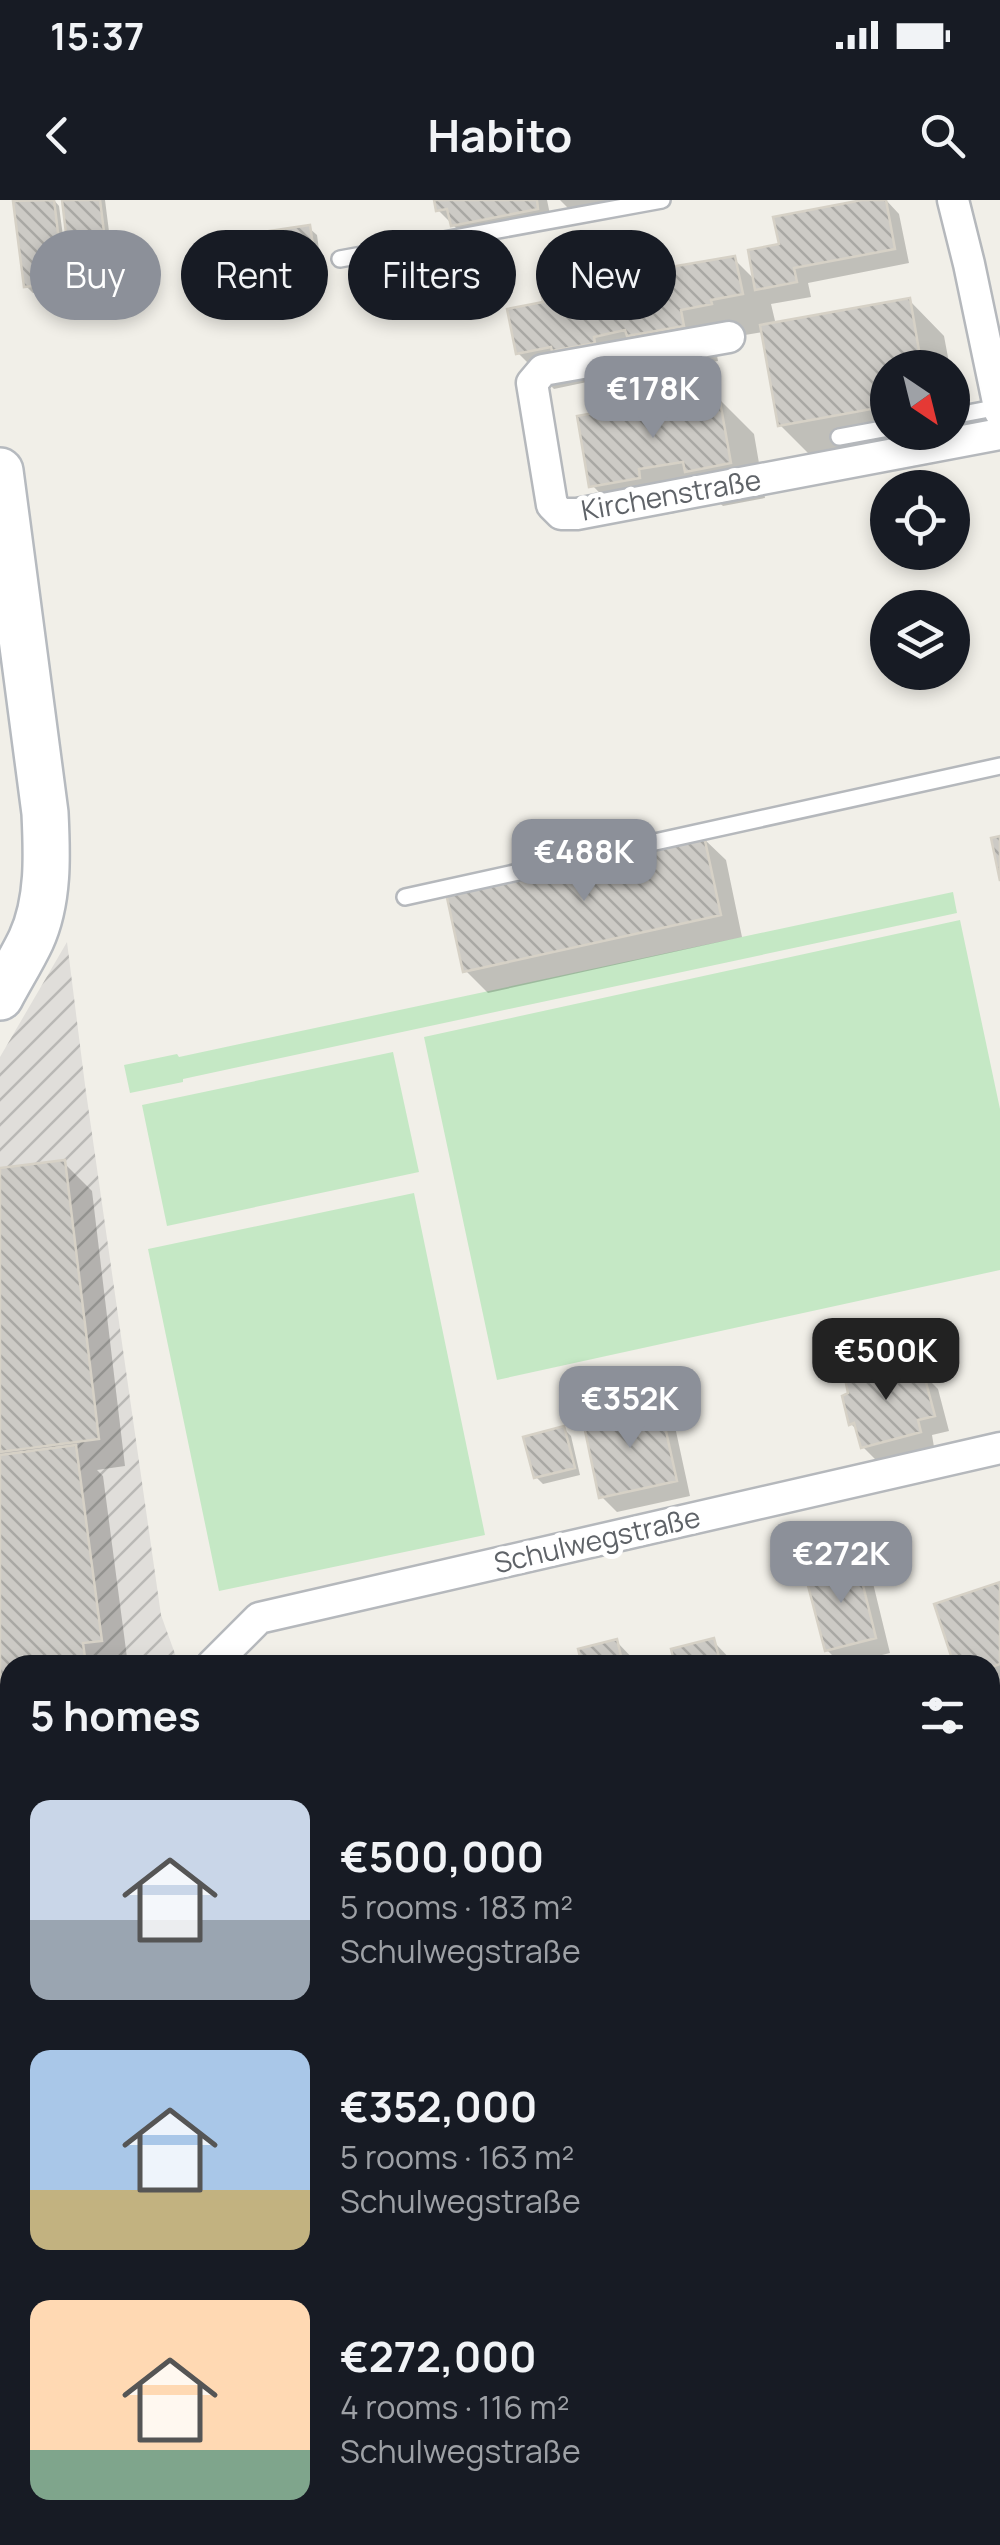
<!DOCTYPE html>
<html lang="en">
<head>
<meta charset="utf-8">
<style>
	body { margin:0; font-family:Manrope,sans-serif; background:#242831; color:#f1f3f6; height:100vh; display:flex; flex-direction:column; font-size:38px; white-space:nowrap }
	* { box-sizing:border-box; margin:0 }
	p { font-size:32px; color:#9ea1a6 }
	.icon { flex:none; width:55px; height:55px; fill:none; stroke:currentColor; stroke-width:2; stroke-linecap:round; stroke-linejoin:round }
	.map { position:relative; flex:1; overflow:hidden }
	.drawer { position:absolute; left:0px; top:1455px; width:1000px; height:890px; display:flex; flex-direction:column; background:#171b24; border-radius:30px 30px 0 0; box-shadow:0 5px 15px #0003 }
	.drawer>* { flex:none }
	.guide { position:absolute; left:30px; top:30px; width:940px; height:90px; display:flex; gap:20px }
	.needle { width:65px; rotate:145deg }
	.fabs { position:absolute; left:870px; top:150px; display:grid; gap:20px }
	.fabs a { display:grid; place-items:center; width:100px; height:100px; border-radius:50%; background:#171b24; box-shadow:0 5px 15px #0003; font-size:50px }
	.price { position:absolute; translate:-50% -85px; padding:0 22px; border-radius:20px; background:#8c9099; color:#fff; font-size:32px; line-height:65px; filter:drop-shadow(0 2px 5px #0008) }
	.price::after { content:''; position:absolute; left:50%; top:60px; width:30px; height:22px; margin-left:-15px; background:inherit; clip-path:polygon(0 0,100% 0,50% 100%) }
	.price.current { background:#222; color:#fff }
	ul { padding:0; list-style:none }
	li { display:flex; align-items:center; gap:30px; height:250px; padding:0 30px }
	li span { display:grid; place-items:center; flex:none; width:280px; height:200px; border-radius:20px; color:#555 }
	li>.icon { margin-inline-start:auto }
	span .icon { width:120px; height:120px; fill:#fffc; stroke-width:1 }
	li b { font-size:42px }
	h2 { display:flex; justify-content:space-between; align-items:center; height:120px; padding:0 30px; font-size:42px }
	.tag { padding:0 35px; border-radius:45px; background:#171b24; box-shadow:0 5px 15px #0003; font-size:35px; line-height:90px }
	.tag.current { background:#8c9099; color:#fff }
	.status { display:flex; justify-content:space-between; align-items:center; height:70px; padding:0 50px; background:#171b24; direction:ltr }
	.status svg { height:28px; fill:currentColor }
	header { display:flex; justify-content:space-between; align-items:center; height:130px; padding:0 30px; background:#171b24; font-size:45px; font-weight:700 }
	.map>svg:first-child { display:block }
</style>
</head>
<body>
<div class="status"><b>15:37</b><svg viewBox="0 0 49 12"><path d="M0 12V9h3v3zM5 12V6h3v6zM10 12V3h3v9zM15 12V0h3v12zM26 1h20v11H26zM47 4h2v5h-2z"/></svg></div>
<header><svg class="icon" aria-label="back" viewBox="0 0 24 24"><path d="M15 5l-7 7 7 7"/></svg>Habito<svg class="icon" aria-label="search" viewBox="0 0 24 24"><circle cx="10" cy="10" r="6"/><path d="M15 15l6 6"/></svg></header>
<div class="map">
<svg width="1000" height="2345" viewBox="0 0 1000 2345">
	<defs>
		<pattern id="industrial-furrows" width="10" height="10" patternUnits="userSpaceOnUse" patternTransform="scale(2.5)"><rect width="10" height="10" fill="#e0deda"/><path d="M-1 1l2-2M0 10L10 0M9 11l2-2" fill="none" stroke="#b9b8b5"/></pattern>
		<pattern id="building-back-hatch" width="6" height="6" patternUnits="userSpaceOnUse" patternTransform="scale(2.5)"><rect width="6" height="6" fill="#cccac5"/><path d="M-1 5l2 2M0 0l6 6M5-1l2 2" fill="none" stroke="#a9a8a4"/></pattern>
	</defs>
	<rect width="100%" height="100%" fill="#f1efe8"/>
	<path fill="url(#industrial-furrows)" d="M67 742 85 885 161 1415 179 1465H10V2335H342L345 2345H0V857Z
		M1000 2219V2345H918L925 2335H990V2234Z"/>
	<path fill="#c5e8c5" d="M953 692 957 713 183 879V882L130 893 124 865 177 854 179 857Z
		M960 720 1000 909V1070L497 1180 424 837Z
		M393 852 419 972 167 1026 142 905Z
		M414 993 485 1335 219 1391 148 1049Z"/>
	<path fill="#0003" d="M41 0H54L59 6 70 89 33 93 26 86 16 3Z
		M64 0H105L117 94 83 98 76 91Z
		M436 0H547L552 24 468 40 438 10Z
		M560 0H640L572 12Z
		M875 0H886L899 14 909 63 808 83 811 97 771 104 776 125 909 100 944 136 950 168H888V232H952V180L962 234 816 261 780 225 763 132 745 135 746 139 715 145 718 161 665 170 660 165 628 172 629 178 590 186 587 182 554 189 518 153 545 104 587 75 594 83 734 59 756 81 782 46Z
		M309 28 317 35 322 72 284 77 277 70Z
		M718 198 754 234 765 298 723 306 714 298 673 304 675 313 627 321 592 285 622 211 631 220 670 214Z
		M703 638 726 660 742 737 488 793 466 771Z
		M64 963 92 991 125 1266 97 1270 103 1276 128 1465H10V1570L0 1572V971Z
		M900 1162 914 1176 923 1174 938 1189 949 1231 932 1235 934 1247 878 1262 863 1247 859 1232 851 1224Z
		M659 1207 674 1222 690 1296 617 1312 602 1297Z
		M564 1229 571 1236 580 1275 543 1284 536 1277Z
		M857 1364 872 1379 890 1453 842 1465 827 1450Z
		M1000 1385V1484L990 1487V1465H956Z
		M616 1441 639 1465H584Z
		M713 1441 736 1465H678Z
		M10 1617V1734L3 1735 0 1732V1618Z
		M10 1793V1911L0 1913V1805Z
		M10 1941V2069L0 2071V1943Z
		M990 2081 1000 2107V2154L990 2157Z
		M10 2110V2232L0 2233V2111Z
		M10 2247V2335H157L83 2345H13L0 2332V2248Z"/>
	<path fill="url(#building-back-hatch)" stroke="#d6d1c6" stroke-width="2.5" d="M54 0 64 82 24 87 13 1Z
		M62 0H100L111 88 73 92Z
		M434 0H537L538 9 451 26 447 9 436 11Z
		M862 0H886L895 49 794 68 797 82 755 90 748 50 779 44 773 17Z
		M310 25 316 65 275 71 269 31Z
		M735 56 743 94 711 100 712 104 681 110 684 126 627 136 625 130 594 137 595 143 552 151 551 147 516 154 507 109 543 102 539 82 588 73 589 81Z
		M910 98 922 168H888V206L778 226 760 125Z
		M719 196 731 263 685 272 683 262 639 269 640 278 589 287 577 216 623 208 624 218 667 212 666 204Z
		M704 636 721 715 463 772 446 693Z
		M1000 636V681L991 638Z
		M65 960 99 1239 0 1252V968Z
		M901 1160 906 1176 923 1171 935 1216 918 1220 921 1232 861 1248 854 1223 849 1225 842 1196 848 1193 844 1174Z
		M660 1204 677 1281 599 1298 583 1221Z
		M564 1226 575 1268 534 1278 523 1237Z
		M76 1245 102 1441 83 1443 86 1465H10V1540L0 1541V1255Z
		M857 1361 876 1438 825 1451 805 1374Z
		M1000 1382V1464L990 1468V1465H954L934 1404Z
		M714 1438 721 1465H675L671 1449Z
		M617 1439 623 1465H582L578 1449Z
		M1000 1560V1615L990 1617V1562Z
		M10 1614V1710L0 1712V1616Z
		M10 1790V1887L0 1888V1791Z
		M1000 1903V1974L990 1941V1906Z
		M10 1939V2038L0 2040V1940Z
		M990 2103 1000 2135 990 2138Z
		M10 2107V2201L0 2202V2108Z
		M10 2244V2324L0 2325V2246Z
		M1000 2300V2345H973L979 2335H990V2317Z"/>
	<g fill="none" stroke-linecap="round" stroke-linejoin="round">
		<g stroke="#b5b8bc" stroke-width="20">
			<path id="lane" d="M340 59 662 0
				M952 216 999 207
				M839 237 888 228
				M405 697 1000 566
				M0 2228 10 2227
				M17 2345 77 2335"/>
		</g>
		<g stroke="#b5b8bc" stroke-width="35">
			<path id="street" d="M953 0 969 64 1000 212
				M729 137 543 170 532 183 552 305 561 314H577L1000 234
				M212 1465 259 1418 1000 1248
				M990 2202 1000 2183
				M360 2335 363 2345
				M902 2345 909 2335"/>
		</g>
		<g stroke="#b6babf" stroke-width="50">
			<path id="secondary" d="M0 271 45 613C47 654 49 701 31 740 22 759 10 778 0 797"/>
		</g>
		<use href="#lane" stroke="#fff" stroke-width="15"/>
		<use href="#street" stroke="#fff" stroke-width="30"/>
		<use href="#secondary" stroke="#fff" stroke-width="45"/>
	</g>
	<g text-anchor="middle" stroke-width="10" stroke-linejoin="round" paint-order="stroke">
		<g font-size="28" fill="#5f6368" stroke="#fff">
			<text transform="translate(671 295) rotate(-10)" y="10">Kirchenstraße</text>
			<text transform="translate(597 1340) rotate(-13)" y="10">Schulwegstraße</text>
		</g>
	</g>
</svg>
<div class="fabs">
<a><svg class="needle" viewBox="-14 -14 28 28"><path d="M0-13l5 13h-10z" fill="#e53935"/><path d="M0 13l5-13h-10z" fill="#9ea1a6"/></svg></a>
<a><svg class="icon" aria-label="locate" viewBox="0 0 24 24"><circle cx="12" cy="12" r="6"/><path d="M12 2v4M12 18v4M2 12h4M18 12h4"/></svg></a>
<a><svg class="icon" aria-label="layers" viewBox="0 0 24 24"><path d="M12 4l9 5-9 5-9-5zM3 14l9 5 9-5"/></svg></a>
</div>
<b class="price" style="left:653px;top:241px">€178K</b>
<b class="price" style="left:584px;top:704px">€488K</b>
<b class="price current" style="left:886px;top:1203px">€500K</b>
<b class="price" style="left:630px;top:1251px">€352K</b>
<b class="price" style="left:841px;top:1406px">€272K</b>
<div class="guide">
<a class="tag current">Buy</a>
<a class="tag">Rent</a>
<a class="tag">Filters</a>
<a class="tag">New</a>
</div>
<section class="drawer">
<h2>5 homes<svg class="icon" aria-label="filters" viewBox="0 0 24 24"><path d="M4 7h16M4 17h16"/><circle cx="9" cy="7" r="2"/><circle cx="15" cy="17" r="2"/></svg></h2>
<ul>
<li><span style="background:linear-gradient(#c9d6e8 60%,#9aa5b1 0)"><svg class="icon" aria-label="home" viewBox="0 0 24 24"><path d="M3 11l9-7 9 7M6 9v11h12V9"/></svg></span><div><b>€500,000</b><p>5 rooms · 183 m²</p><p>Schulwegstraße</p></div></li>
<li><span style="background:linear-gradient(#a9c7e8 70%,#c2b280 0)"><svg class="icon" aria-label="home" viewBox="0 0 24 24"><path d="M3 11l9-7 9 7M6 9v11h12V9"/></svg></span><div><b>€352,000</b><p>5 rooms · 163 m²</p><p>Schulwegstraße</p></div></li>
<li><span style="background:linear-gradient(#ffd9b3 75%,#7fa58c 0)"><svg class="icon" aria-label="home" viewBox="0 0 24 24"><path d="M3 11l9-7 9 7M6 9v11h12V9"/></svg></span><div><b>€272,000</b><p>4 rooms · 116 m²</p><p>Schulwegstraße</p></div></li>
</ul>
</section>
</div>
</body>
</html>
